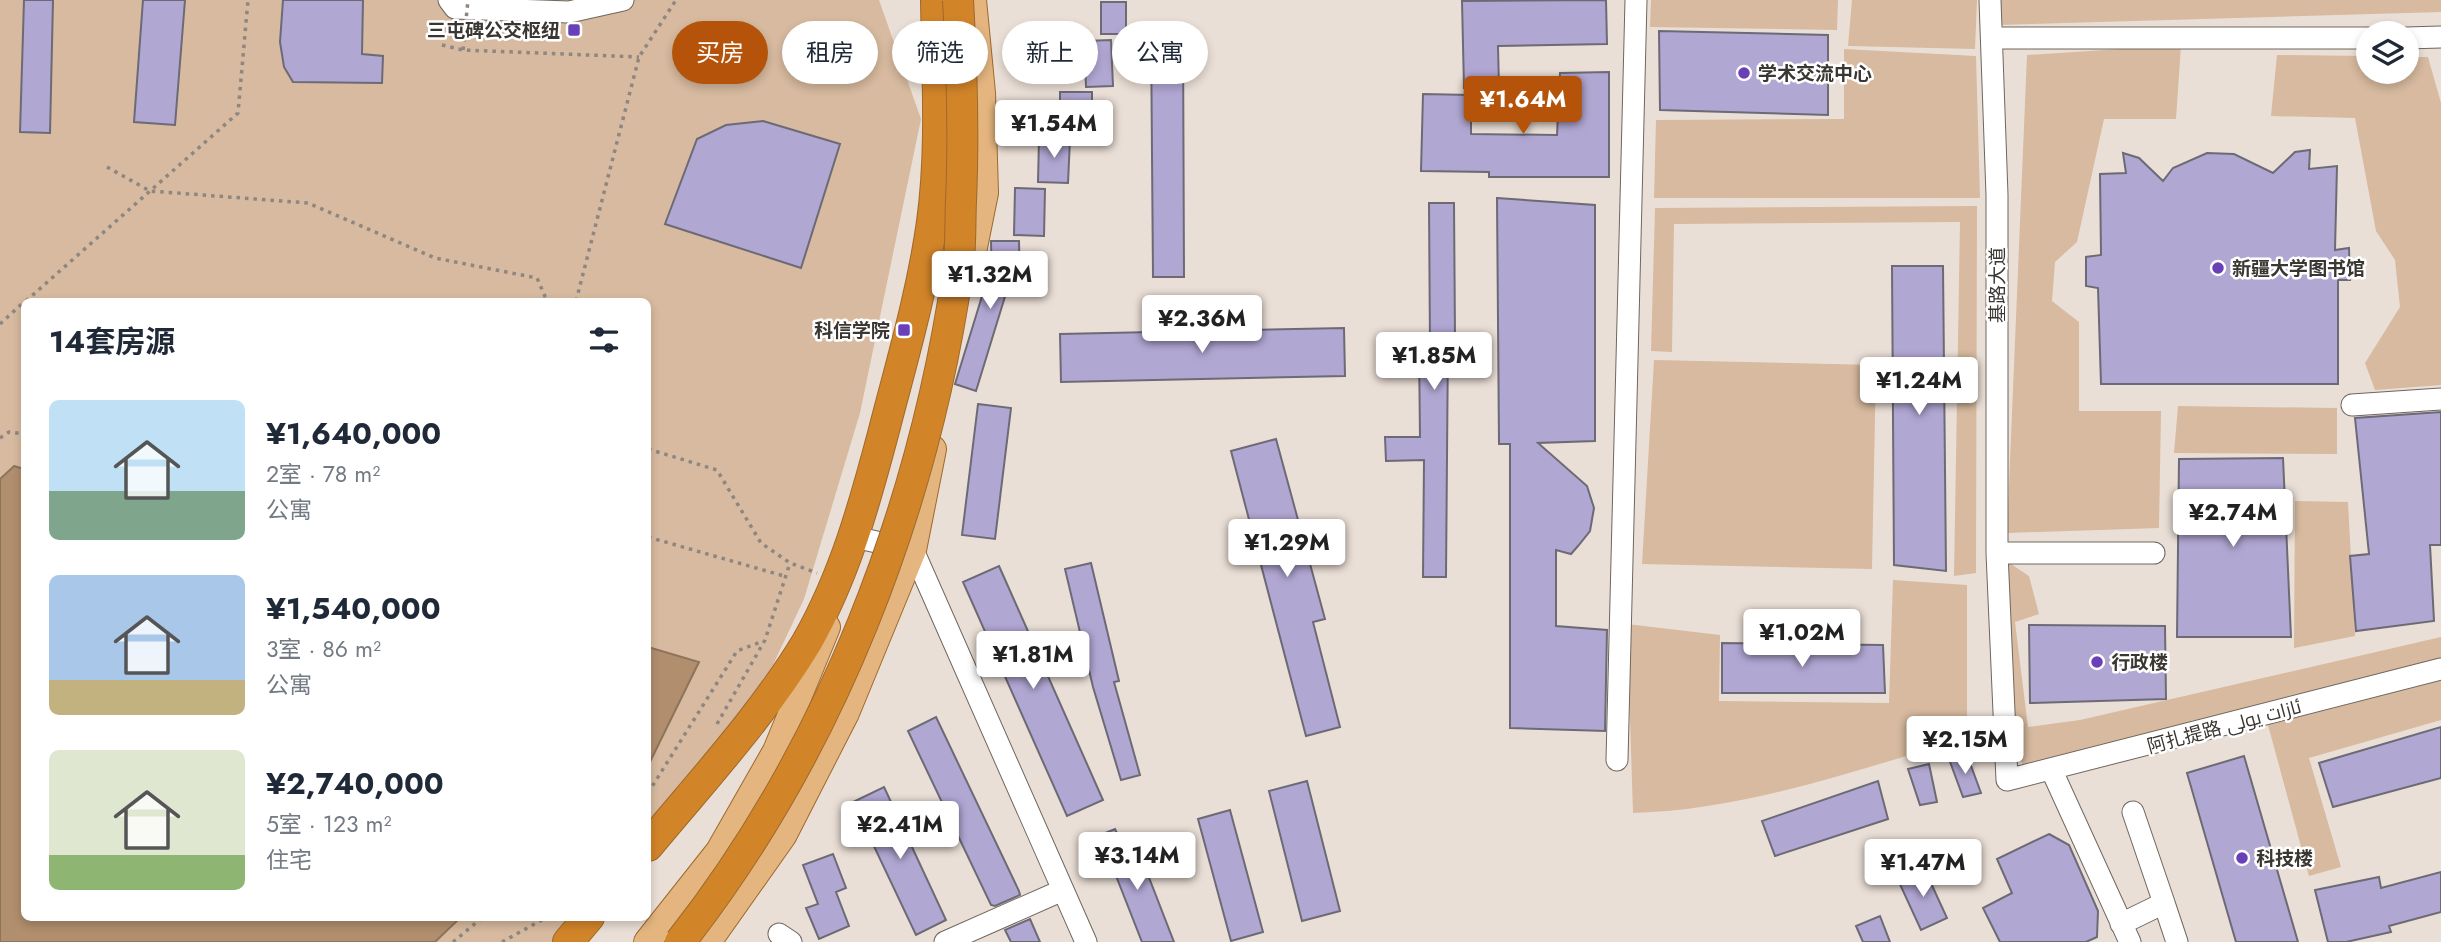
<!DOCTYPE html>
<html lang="zh">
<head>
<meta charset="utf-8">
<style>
	body { margin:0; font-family:Jost,Cairo,"Noto Sans SC",sans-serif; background:#f2f2f3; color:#1f2937; height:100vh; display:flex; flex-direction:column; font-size:26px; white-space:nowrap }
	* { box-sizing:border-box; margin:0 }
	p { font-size:23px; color:#747a83 }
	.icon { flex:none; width:38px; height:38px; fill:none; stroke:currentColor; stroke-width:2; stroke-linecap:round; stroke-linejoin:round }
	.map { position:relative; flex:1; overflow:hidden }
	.side { position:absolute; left:21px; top:298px; width:630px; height:623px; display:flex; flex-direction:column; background:#fff; border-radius:10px; box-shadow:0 4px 10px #0003 }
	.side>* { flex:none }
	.top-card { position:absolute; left:672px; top:21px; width:665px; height:63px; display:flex; gap:14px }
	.tools { position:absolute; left:2356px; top:21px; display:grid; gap:14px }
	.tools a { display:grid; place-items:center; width:63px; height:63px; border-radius:50%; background:#fff; box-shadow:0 4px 10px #0003; font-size:35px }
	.price { position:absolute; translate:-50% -60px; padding:0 16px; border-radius:7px; background:#fff; color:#222; font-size:23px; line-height:46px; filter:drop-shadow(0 2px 4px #0008) }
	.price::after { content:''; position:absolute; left:50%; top:42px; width:21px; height:16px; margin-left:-10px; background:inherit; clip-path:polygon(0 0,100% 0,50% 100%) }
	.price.on { background:#b45309; color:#fff }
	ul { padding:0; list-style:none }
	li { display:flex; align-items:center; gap:21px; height:175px; padding:0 28px }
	li span { display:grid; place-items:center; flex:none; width:196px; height:140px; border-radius:10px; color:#555 }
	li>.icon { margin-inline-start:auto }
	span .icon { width:84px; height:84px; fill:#fffc; stroke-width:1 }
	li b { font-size:30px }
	h2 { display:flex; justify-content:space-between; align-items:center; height:84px; padding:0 28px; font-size:30px }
	.pill { padding:0 24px; border-radius:32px; background:#fff; box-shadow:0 4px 10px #0003; font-size:24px; line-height:63px }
	.pill.on { background:#b45309; color:#fff }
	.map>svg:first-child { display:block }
</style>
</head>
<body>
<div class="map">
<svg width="2441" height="942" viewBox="0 0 2441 942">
	<rect width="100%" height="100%" fill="#eadfd6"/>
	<path fill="#d7ba9f" d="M0 0H879L921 119 860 413 804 599 733 750 648 861V301H24V917H604L585 942H0Z
		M1651 0H1838L1837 30 1650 27Z
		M1852 0H1977L1975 49 1848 46Z
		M1997 0H2441V12L1997 25Z
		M2181 45 2176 119H2104L2077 242 2055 262 2052 301 2079 322V411H2161L2159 528 2007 533 2027 55Z
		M1844 49 1976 56 1980 198H1654L1656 120 1844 119Z
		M2277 55 2368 56V72H2406V57H2428L2441 103V385L2375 390 2365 363 2400 307 2395 260 2376 231 2355 118 2271 116Z
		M1977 206 1976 573 1954 576 1960 222 1674 224 1672 352 1651 351 1655 208Z
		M1654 360 1876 365 1872 569 1642 564Z
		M2178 406 2337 408V454L2174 453Z
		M2295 501 2348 502 2355 636 2294 648Z
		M2008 562 2029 576 2039 614 2015 622 2028 727 2080 720 2441 637V670L2026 771 2009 736Z
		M1893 580 1967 585V738C1858 769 1748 810 1633 813L1627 624 1720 635 1719 701 1889 703Z
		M2441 680V720L2309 758 2341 867 2309 876 2268 725Z"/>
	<path fill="#b18e6d" stroke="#8d745b" stroke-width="2" d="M14 466 24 469V917H461L435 942H0V479Z
		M648 647 699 662 648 766Z"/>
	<path fill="#b1a7d3" stroke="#6c6a75" stroke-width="2" d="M24 0H53L50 133 20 132Z
		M143 0H185L175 125 134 122Z
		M283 0H363L362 54 383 56 382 83 293 82 284 67 280 42Z
		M1606 0 1607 44 1498 46 1499 87 1464 88 1462 1Z
		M1101 2H1126V34H1101Z
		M1151 30 1183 31 1184 277H1153Z
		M1659 31 1828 35V115L1660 110Z
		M1111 40 1113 86 1086 87 1084 41Z
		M1609 72V177H1489V172L1421 171 1423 94 1471 95V134L1557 135 1560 73Z
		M1060 92H1092V135H1060Z
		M763 121 840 144 801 268 665 224 697 139 726 125Z
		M1039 138 1070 139 1068 183 1038 182Z
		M2310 150 2309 169 2337 166 2335 250 2349 248 2350 280H2338V384H2101L2098 288 2086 286V257L2101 255 2100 174 2126 173 2123 153 2139 158 2163 181 2173 168 2207 153 2234 154 2273 173 2295 152Z
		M1015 188 1045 189 1044 236 1014 235Z
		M1497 198 1595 205V441L1538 443 1587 486 1594 508 1590 531 1578 546 1571 554 1556 550V626L1607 630 1605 731 1510 728V444H1499Z
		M1429 203H1454L1455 338H1448L1446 577H1423L1424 460 1386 461 1385 437H1420L1419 346H1430Z
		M991 241H1019L1020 289 1007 290 976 391 955 384 983 293 992 296Z
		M1892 266H1943L1946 571 1894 565Z
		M1344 328 1345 376 1061 382 1060 334Z
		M978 404 1011 408 995 539 962 535Z
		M2441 412V545H2430L2434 621 2356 631 2350 556 2369 554 2355 418Z
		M1276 439 1325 619 1313 622 1340 727 1306 736 1231 451Z
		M2283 458 2291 637H2177L2179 459Z
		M1091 563 1119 681 1114 682 1140 775 1121 780 1093 687 1065 569Z
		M999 566 1103 800 1067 816 963 582Z
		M2029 625 2165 626 2166 699 2030 703Z
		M1722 643 1883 645 1885 693H1722Z
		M936 717 1019 891 1020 895 995 906 991 905 908 731Z
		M2441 727V778L2333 807 2319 763Z
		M1967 755 1981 793 1963 797 1949 759Z
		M2244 756 2298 942H2236L2187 773Z
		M1929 764 1937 802 1920 805 1908 769Z
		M1307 781 1340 911 1302 921 1269 791Z
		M1878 781 1888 819 1775 856 1762 821Z
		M884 787 946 920 916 935 853 802Z
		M1230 810 1263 932 1231 941 1198 819Z
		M1115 829 1130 861 1141 857 1174 942H1142L1100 835Z
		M2049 834 2069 845 2098 911 2097 937 2086 942H2000L1983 908 2012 893 1997 859Z
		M833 854 846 888 836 892 849 926 819 939 806 908 818 904 803 865Z
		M1924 868 1947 918 1921 930 1898 880Z
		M2441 872V912L2389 926 2391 932 2346 942H2328L2315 890 2379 877 2381 888Z
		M1880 916 1890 942H1863L1856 926Z
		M1030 919 1040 942H1011L1005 930Z"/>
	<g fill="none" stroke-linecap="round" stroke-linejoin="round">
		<g stroke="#6f665e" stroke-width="23">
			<path id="minor" d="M449 0 455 8 569 12 623 0
				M1990 0 1997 195V553L2007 780 2441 669
				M1992 38H2368
				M2406 38 2441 37
				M2352 405 2441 399
				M863 539 913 550 1086 942
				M1997 553H2154
				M1617 760 1636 0
				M2052 771 2130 942
				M2164 903 2177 942
				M2121 924 2164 903 2133 812
				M779 934 791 942
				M945 942 1063 890"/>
		</g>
		<g stroke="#9d692c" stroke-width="28">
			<path id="major" d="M968 277 985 193 982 93 973 0
				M647 942 719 851 776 751 827 627
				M708 942 783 836 846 713 913 550 933 449"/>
		</g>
		<g stroke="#9d692c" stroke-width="32">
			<path id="highway" d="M648 846C702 781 763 715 807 642 844 577 864 506 883 434 901 364 922 294 932 222 942 149 937 74 936 0
				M568 942 589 917"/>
		</g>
		<path stroke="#8e8680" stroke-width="3.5" stroke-dasharray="3.5 5" stroke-linecap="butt" d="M442 45 463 50 639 57
			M107 167 150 191 308 203 435 258 537 278 547 301
			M26 301 238 113 248 0
			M576 301 639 57 676 0
			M0 324 24 302
			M0 438 9 432 24 434
			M648 449 717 470 761 543 790 563 817 573
			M648 537 784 576
			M717 724 765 640 790 563
			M648 793 737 651 763 641
			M453 942 483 917
			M502 942 547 917"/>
		<use href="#minor" stroke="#fff" stroke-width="21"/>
		<use href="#major" stroke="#e4b57f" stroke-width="26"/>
		<use href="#highway" stroke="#d28429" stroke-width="30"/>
		<g stroke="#9d692c" stroke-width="32" stroke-linecap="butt">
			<path id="highway-bridge" d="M680 942C831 750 923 510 958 270 961 247 960 224 961 201 964 133 962 68 958 0"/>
		</g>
		<path stroke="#8e8680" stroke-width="3.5" stroke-dasharray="3.5 5" stroke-linecap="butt" d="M463 50 468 0"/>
		<use href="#highway-bridge" stroke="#d28429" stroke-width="30"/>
	</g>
	<g fill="#6a40b8" stroke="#fff" stroke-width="2.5">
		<rect x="567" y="23" width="14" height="14" rx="3.5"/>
		<circle cx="1744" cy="73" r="7"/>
		<circle cx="2218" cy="268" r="7"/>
		<rect x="897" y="323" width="14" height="14" rx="3.5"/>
		<circle cx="2097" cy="662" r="7"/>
		<circle cx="2242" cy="858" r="7"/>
	</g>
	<g text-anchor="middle" stroke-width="5" stroke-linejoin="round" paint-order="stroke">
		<g font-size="19" font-weight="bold" fill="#3a3632" stroke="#fff" text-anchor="start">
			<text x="560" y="37" text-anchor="end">三屯碑公交枢纽</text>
			<text x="1758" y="80">学术交流中心</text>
			<text x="2232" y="275">新疆大学图书馆</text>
			<text x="890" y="337" text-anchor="end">科信学院</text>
			<text x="2111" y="669">行政楼</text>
			<text x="2256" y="865">科技楼</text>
		</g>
		<g font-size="19" fill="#3a3632" stroke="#fff">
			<text transform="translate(1997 285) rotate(-90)" y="7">基路大道</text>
			<text transform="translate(2224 726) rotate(-15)" y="7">阿扎提路 ئازات يولى</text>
		</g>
	</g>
</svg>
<div class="tools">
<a><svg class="icon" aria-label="layers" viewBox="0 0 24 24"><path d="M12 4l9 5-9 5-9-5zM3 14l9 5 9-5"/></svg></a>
</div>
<b class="price on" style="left:1523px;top:136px">¥1.64M</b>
<b class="price" style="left:1054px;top:160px">¥1.54M</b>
<b class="price" style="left:990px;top:311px">¥1.32M</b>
<b class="price" style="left:1202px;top:355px">¥2.36M</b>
<b class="price" style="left:1434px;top:392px">¥1.85M</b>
<b class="price" style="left:1919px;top:417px">¥1.24M</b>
<b class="price" style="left:2233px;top:549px">¥2.74M</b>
<b class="price" style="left:1287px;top:579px">¥1.29M</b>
<b class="price" style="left:1802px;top:669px">¥1.02M</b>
<b class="price" style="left:1033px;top:691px">¥1.81M</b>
<b class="price" style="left:1965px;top:776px">¥2.15M</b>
<b class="price" style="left:900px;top:861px">¥2.41M</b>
<b class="price" style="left:1137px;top:892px">¥3.14M</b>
<b class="price" style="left:1923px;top:899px">¥1.47M</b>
<div class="top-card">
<a class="pill on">买房</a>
<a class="pill">租房</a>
<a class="pill">筛选</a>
<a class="pill">新上</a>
<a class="pill">公寓</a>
</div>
<section class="side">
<h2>14套房源<svg class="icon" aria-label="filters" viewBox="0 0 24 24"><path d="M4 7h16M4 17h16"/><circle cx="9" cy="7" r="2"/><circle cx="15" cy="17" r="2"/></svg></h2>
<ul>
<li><span style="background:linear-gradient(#bfe0f5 65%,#7fa58c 0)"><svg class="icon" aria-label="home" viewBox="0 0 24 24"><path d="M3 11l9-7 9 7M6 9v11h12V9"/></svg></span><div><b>¥1,640,000</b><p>2室 · 78 m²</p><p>公寓</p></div></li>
<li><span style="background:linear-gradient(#a9c7e8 75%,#c2b280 0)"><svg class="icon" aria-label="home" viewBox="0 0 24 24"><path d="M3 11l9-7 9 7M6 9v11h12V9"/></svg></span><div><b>¥1,540,000</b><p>3室 · 86 m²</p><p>公寓</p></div></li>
<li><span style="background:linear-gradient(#dfe7d0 75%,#8fb573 0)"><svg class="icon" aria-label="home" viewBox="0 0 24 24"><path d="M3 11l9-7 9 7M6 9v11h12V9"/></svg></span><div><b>¥2,740,000</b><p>5室 · 123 m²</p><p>住宅</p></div></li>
</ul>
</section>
</div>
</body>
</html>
